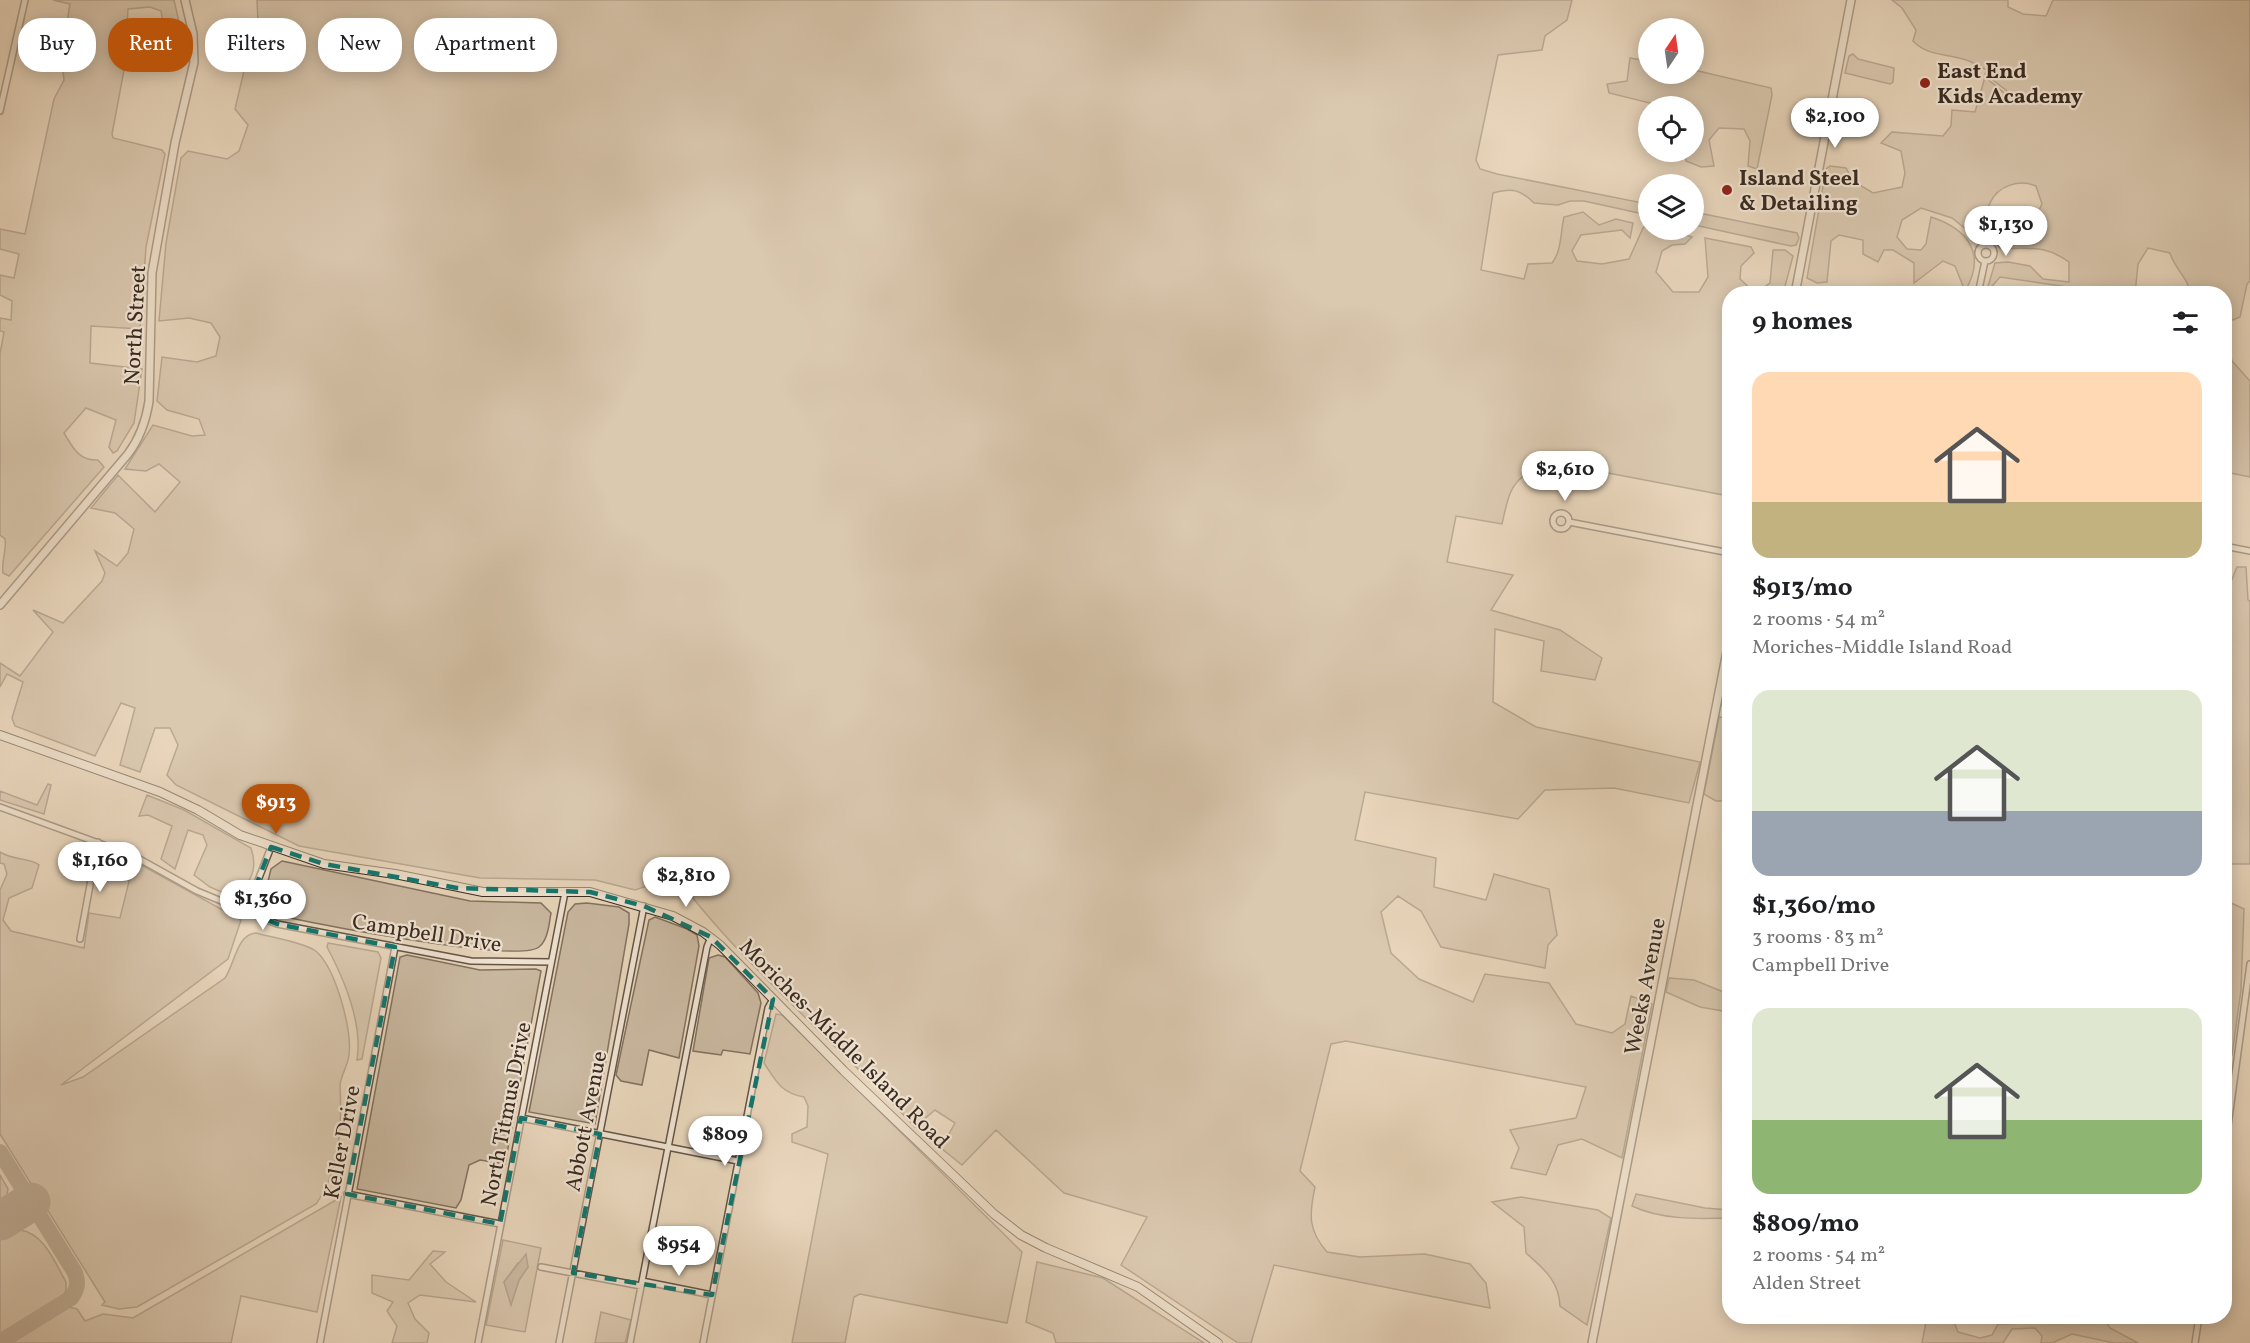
<!DOCTYPE html>
<html lang="en">
<head>
<meta charset="utf-8">
<style>
	body { margin:0; font-family:Vollkorn,serif; background:#f6f6f6; color:#202124; height:100vh; display:flex; flex-direction:column; font-size:22px; white-space:nowrap }
	* { box-sizing:border-box; margin:0 }
	p { font-size:20px; color:#757577 }
	.icon { flex:none; width:33px; height:33px; fill:none; stroke:currentColor; stroke-width:2; stroke-linecap:round; stroke-linejoin:round }
	.map { position:relative; flex:1; overflow:hidden }
	.side { position:absolute; left:1722px; top:286px; width:510px; height:1038px; display:flex; flex-direction:column; background:#fff; border-radius:24px; box-shadow:0 3px 15px #0003 }
	.side>* { flex:none }
	.hud { position:absolute; left:18px; top:18px; width:570px; height:54px; display:flex; gap:12px }
	.needle { width:39px; rotate:13deg }
	.fabs { position:absolute; left:1638px; top:18px; display:grid; gap:12px }
	.fabs a { display:grid; place-items:center; width:66px; height:66px; border-radius:50%; background:#fff; box-shadow:0 3px 15px #0003; font-size:30px }
	.price { position:absolute; translate:-50% -51px; padding:0 14px; border-radius:21px; background:#fff; color:#222; font-size:20px; line-height:39px; filter:drop-shadow(0 2px 3px #0008) }
	.price::after { content:''; position:absolute; left:50%; top:36px; width:18px; height:14px; margin-left:-9px; background:inherit; clip-path:polygon(0 0,100% 0,50% 100%) }
	.price.current { background:#b45309; color:#fff }
	ul { padding:0; list-style:none }
	li { display:grid; align-content:center; gap:12px; height:318px; padding:0 30px }
	li span { display:grid; place-items:center; height:186px; border-radius:18px; color:#555 }
	li>.icon { margin-inline-start:auto }
	span .icon { width:108px; height:108px; fill:#fffc; stroke-width:1 }
	li b { font-size:26px }
	h2 { display:flex; justify-content:space-between; align-items:center; height:72px; padding:0 30px; font-size:26px }
	.pill { padding:0 21px; border-radius:24px; background:#fff; box-shadow:0 3px 15px #0003; font-size:21px; line-height:54px }
	.pill.current { background:#b45309; color:#fff }
	.map>svg:first-child { display:block }
</style>
</head>
<body>
<div class="map">
<svg width="2250" height="1343" viewBox="0 0 2250 1343">
	<rect width="100%" height="100%" fill="#e8d6bb"/>
	<filter id="stains"><feTurbulence type="fractalNoise" baseFrequency=".00333" numOctaves="4"/><feColorMatrix values="0 0 0 0 .2 0 0 0 0 .09 0 0 0 0 .02 0 0 0 .5 -.17"/></filter>
	<radialGradient id="worn" r=".72"><stop offset=".6" stop-color="#630" stop-opacity="0"/><stop offset="1" stop-color="#630" stop-opacity=".3"/></radialGradient>
	<path fill="#cab9a1" stroke="#827261" stroke-width="1.5" fill-rule="evenodd" d="M53 0H174L182 35 181 40 175 44 166 42 161 11 150 7 128 9 125 65 112 134 113 138 162 150 165 154 146 247 140 329 91 326 90 363 142 369 134 423 117 451 113 453 109 447 116 420 86 408 64 433C73 448 79 461 98 460L104 467 9 576 3 573C1 560 7 551 5 539L0 535V354L4 332 0 331V318L11 320 12 301 0 295V275L14 278 19 254 0 249V229L25 234 54 99 64 80 61 57 70 4Z
		M257 0H1572L1567 20 1545 36 1542 50 1498 55 1476 160 1480 169 1497 174 1648 204V215L1584 201H1570L1558 205 1534 203C1520 189 1512 188 1493 193L1481 270 1524 279 1528 264 1552 263C1562 250 1560 234 1564 217L1583 212 1599 225 1616 219 1633 223 1630 238 1622 230 1581 235 1572 251 1577 261 1602 264 1629 259 1643 228 1648 224V230H1667L1692 237 1685 244 1672 245 1662 251 1656 272 1673 292H1699L1708 277 1705 238 1751 247 1754 253 1741 266 1740 279 1755 293 1770 283 1773 250H1785L1793 256 1783 294H1730L1729 496 1545 461C1511 483 1511 484 1502 524L1456 516 1447 562 1513 575 1491 610 1560 630 1602 658 1595 680 1541 671 1544 641 1495 629 1493 702 1536 727 1700 762 1689 803 1614 788 1545 790 1518 819 1365 792 1355 840 1436 858 1434 887 1486 900 1494 874 1549 889 1557 935 1548 945 1545 968 1441 947 1421 911 1398 896 1381 912 1391 953 1419 979 1473 1002 1485 974 1549 983 1576 1024 1612 1033 1625 1024 1631 996 1652 1004 1622 1158 1582 1139 1558 1145 1546 1175 1511 1168 1519 1148 1510 1130 1576 1118 1586 1087 1346 1041 1331 1044 1300 1171 1315 1187C1309 1215 1308 1230 1327 1252L1360 1257 1425 1254 1470 1264 1486 1283 1490 1308 1274 1265 1251 1343H1238L1121 1265 1147 1217 1064 1193 996 1130 962 1165 941 1148 955 1123 935 1110 915 1127C835 1041 742 966 672 871L653 873 647 886 635 890 595 880 480 878 299 846 176 785 167 775 178 745 170 728H155L140 772 120 765 135 708 121 703 95 756 15 726 12 718 23 682 7 674 0 687V663L20 676 53 632 33 610 63 623 102 581 105 573 95 551 117 566 128 553 134 529 115 513 91 508 118 475 155 512 180 482 159 464 146 471 125 469 153 425 192 436 205 435 199 419 167 410 157 401 162 357 197 362 216 356 220 337 211 323 189 318 159 321 166 243 181 158 188 151 227 159 239 151 248 125 235 109 247 58 259 44Z
		M1892 0H2008V7L2023 14 2046 16 2053 0H2250V281L2247 284 2240 317 2233 320 2225 318 2224 294H2190C2189 278 2175 270 2170 253L2148 248 2138 264 2135 294H2075L2074 288 2000 277 1986 293 1995 263 2008 262 2030 266 2043 279 2069 282V262C2042 243 2029 250 2000 248L1989 237 1996 214 2000 209 2036 216 2042 204 2036 186C2020 179 1998 185 1990 203 1985 214 1987 229 1981 241L1952 218 1921 208 1902 220 1897 237 1907 249 1921 250 1926 244 1931 217C1968 229 1987 254 1965 291L1955 266 1943 261 1914 283V263L1893 250H1884L1878 262 1863 254V240L1839 235 1831 241 1827 282 1817 283 1807 278 1826 169 1830 166 1846 168 1853 181 1873 193 1902 187 1905 173 1901 151 1881 143 1892 132 1943 136 1951 126 1952 110 1975 112 1985 77 2008 96 2007 91 1985 74 1987 70C1980 67 1973 62 1966 60 1946 53 1929 57 1913 41L1916 30 1902 8Z
		M1853 54 1858 59 1894 68 1893 82 1890 84 1845 73 1849 56Z
		M1630 58 1648 61V74H1694V70L1771 88 1772 95 1757 169 1748 166 1750 141 1744 129 1719 128 1709 140 1714 166 1701 167 1686 161V152H1694V106H1662L1609 93 1607 84 1627 81Z
		M1694 212 1797 233 1799 238 1796 245 1791 246 1694 225Z
		M2225 343 2228 345 2232 361 2250 381V477L2226 472 2225 474Z
		M2237 567H2246L2248 600 2250 601V864H2224V591L2228 589Z
		M1729 666V711L1721 705Z
		M1719 717 1729 718V778L1724 801H1716L1704 794Z
		M48 784 51 785 44 814 0 800V791L37 805Z
		M147 795 184 810 251 848C259 871 249 880 238 899L210 887 194 875 207 845 203 835 188 830 175 869 161 859 172 826 148 815 139 816Z
		M0 852C14 861 30 857 39 865L32 888 9 898 3 920 11 931 84 948 89 913 120 918 134 861 241 920 228 959 61 1085 83 1077 225 978C235 963 237 934 256 933 270 937 307 943 317 952 336 970 352 1029 349 1055 348 1065 340 1078 340 1085 342 1124 340 1171 316 1204L137 1307 119 1309 102 1305 105 1302 0 1134V890L7 874 4 864 0 863Z
		M282 861 470 901 541 903 551 913C549 924 548 940 539 947 518 964 313 923 276 915L270 911 264 898 271 869Z
		M2225 900 2244 909 2241 990 2232 1055 2224 1054Z
		M587 903 619 907 629 913V924L595 1124 529 1112 568 912 575 904Z
		M655 917 687 929 697 935 699 946 679 1058 649 1050 642 1085 621 1081 616 1075 649 920Z
		M328 943 378 952 381 958 362 1059 357 1060C363 1023 344 979 327 947Z
		M407 955 480 970 536 969 541 971 505 1164 480 1160 469 1165 461 1200 456 1208 357 1189 400 957Z
		M718 955 725 957 758 993 761 1003 750 1054 723 1050 721 1055 693 1051 709 958Z
		M1669 978 1694 980 1721 991H1729V1012L1700 1007 1666 992Z
		M776 1014 782 1015 1022 1252 1007 1323 860 1294 854 1297 845 1343H792L828 1154 792 1142V1134L807 1127 808 1106 804 1097C781 1093 776 1081 764 1063Z
		M2225 1063 2231 1065 2225 1107 2224 1063Z
		M0 1175 8 1189 6 1200 0 1206Z
		M1636 1194 1705 1208 1729 1210V1218C1699 1219 1661 1220 1632 1206Z
		M341 1197 317 1312 241 1296 231 1343H11L69 1307 77 1309 85 1321 103 1314 133 1318Z
		M1521 1197 1598 1210 1611 1218 1587 1325 1560 1306C1559 1281 1544 1269 1526 1253L1524 1227 1492 1202Z
		M20 1230C44 1233 55 1263 66 1282V1290L62 1298 0 1337V1236L8 1231Z
		M503 1240 541 1248 525 1332 486 1325ZM518 1263 528 1267 519 1280 511 1304 504 1282Z
		M433 1251 445 1252 430 1264 446 1282 476 1302 420 1295 408 1303 415 1319 429 1333 427 1343H392L397 1326 387 1311 393 1302 372 1293V1275L409 1280Z
		M1037 1262 1103 1278 1204 1343H1056L1053 1333 1026 1322Z
		M601 1312 631 1320 625 1343H595Z
		M1927 1317H1952L1958 1332 1980 1338 1992 1335 1998 1324 2023 1323 2028 1317H2047L2056 1321 2064 1317H2103L2110 1328 2138 1343H2114L2072 1334 2052 1343H2041L2042 1336 2035 1328 2012 1329 2003 1343H1922Z"/>
	<path fill="#ac9c87" stroke="#7e6e5e" stroke-width="1.5" d="M526 1254 528 1267 519 1280 511 1305 504 1282Z"/>
	<g fill="none" stroke-linecap="round" stroke-linejoin="round">
		<path stroke="#90806e" stroke-width="16" d="M0 1152 74 1271C79 1281 78 1289 71 1298L0 1342"/>
		<path stroke="#90806e" stroke-width="39" d="M0 1221 31 1202"/>
		<g stroke="#655548" stroke-width="8">
			<path id="minor" d="M0 111 25 0
				M1978 253a8 8 0 1 1 16 0a8 8 0 1 1-16 0Z
				M1795 291 1809 294
				M1978 294 1985 261
				M1553 521a8 8 0 1 1 16 0a8 8 0 1 1-16 0Z
				M1569 522 1730 553
				M2224 546 2250 551
				M0 807 134 856 197 891 277 924 471 961 551 962
				M246 911 271 847
				M80 939 98 842
				M521 1118 738 1161
				M2224 1155 2250 964
				M347 1194 500 1224
				M541 1267 641 1286
				M642 1281 712 1295
				M320 1343 395 947
				M478 1343 565 892
				M559 1343 644 906
				M630 1343 707 947 711 937
				M703 1343 768 1008 773 999
				M2195 1343 2199 1317"/>
		</g>
		<g stroke="#655548" stroke-width="10">
			<path id="tertiary" d="M1795 294 1851 0
				M0 605 128 454C140 438 146 421 149 401L152 273 175 143 194 62 193 34 185 0
				M1592 1343 1730 636"/>
		</g>
		<g stroke="#392a21" stroke-width="10">
			<path id="secondary" d="M0 735 160 792 198 810 240 835 324 864 395 874 483 892H590L673 916 703 932 720 945 844 1071 994 1214 1021 1235 1046 1248 1138 1287 1218 1343"/>
		</g>
		<use href="#minor" stroke="#f0e4d3" stroke-width="5"/>
		<use href="#tertiary" stroke="#f0e4d3" stroke-width="7"/>
		<use href="#secondary" stroke="#f0e4d3" stroke-width="8"/>
	</g>
	<path d="M0 0H2250V1343H0ZM271 847 324 864 457 888 590 892 644 906 711 937 773 999 712 1295 573 1273 600 1134 521 1118 500 1224 347 1194 395 947 277 924 246 911Z" fill="#e8d6bb" fill-opacity=".55" fill-rule="evenodd"/>
	<path fill="none" stroke="#0f766e" stroke-width="4.5" stroke-dasharray="12 8" stroke-linejoin="round" d="M271 847 324 864 457 888 590 892 644 906 711 937 773 999 712 1295 573 1273 600 1134 521 1118 500 1224 347 1194 395 947 277 924 246 911Z"/>
	<g fill="#8f2418" stroke="#f0e4d3" stroke-width="2">
		<circle cx="1925" cy="83" r="6"/>
		<circle cx="1727" cy="190" r="6"/>
	</g>
	<g text-anchor="middle" stroke-width="4.5" stroke-linejoin="round" paint-order="stroke">
		<g font-size="22" font-weight="bold" fill="#392a21" stroke="#f0e4d3" text-anchor="start">
			<text x="1937" y="78">East End<tspan x="1937" dy="25">Kids Academy</tspan></text>
			<text x="1739" y="185">Island Steel<tspan x="1739" dy="25">&amp; Detailing</tspan></text>
		</g>
		<g font-size="22" fill="#392a21" stroke="#f0e4d3">
			<text transform="translate(134 325) rotate(-87)" y="8">North Street</text>
			<text transform="translate(427 932) rotate(9)" y="8">Campbell Drive</text>
			<text transform="translate(1644 986) rotate(-79)" y="8">Weeks Avenue</text>
			<text transform="translate(845 1043) rotate(45)" y="8">Moriches-Middle Island Road</text>
			<text transform="translate(505 1114) rotate(-79)" y="8">North Titmus Drive</text>
			<text transform="translate(585 1121) rotate(-79)" y="8">Abbott Avenue</text>
			<text transform="translate(341 1142) rotate(-79)" y="8">Keller Drive</text>
		</g>
	</g>
	<rect width="100%" height="100%" filter="url(#stains)"/>
	<rect width="100%" height="100%" fill="url(#worn)"/>
</svg>
<div class="fabs">
<a><svg class="needle" viewBox="-14 -14 28 28"><path d="M0-13l5 13h-10z" fill="#e53935"/><path d="M0 13l5-13h-10z" fill="#757577"/></svg></a>
<a><svg class="icon" aria-label="locate" viewBox="0 0 24 24"><circle cx="12" cy="12" r="6"/><path d="M12 2v4M12 18v4M2 12h4M18 12h4"/></svg></a>
<a><svg class="icon" aria-label="layers" viewBox="0 0 24 24"><path d="M12 4l9 5-9 5-9-5zM3 14l9 5 9-5"/></svg></a>
</div>
<b class="price" style="left:1835px;top:149px">$2,100</b>
<b class="price" style="left:2006px;top:257px">$1,130</b>
<b class="price" style="left:1565px;top:502px">$2,610</b>
<b class="price current" style="left:276px;top:835px">$913</b>
<b class="price" style="left:100px;top:893px">$1,160</b>
<b class="price" style="left:686px;top:908px">$2,810</b>
<b class="price" style="left:263px;top:931px">$1,360</b>
<b class="price" style="left:725px;top:1167px">$809</b>
<b class="price" style="left:679px;top:1277px">$954</b>
<div class="hud">
<a class="pill">Buy</a>
<a class="pill current">Rent</a>
<a class="pill">Filters</a>
<a class="pill">New</a>
<a class="pill">Apartment</a>
</div>
<section class="side">
<h2>9 homes<svg class="icon" aria-label="filters" viewBox="0 0 24 24"><path d="M4 7h16M4 17h16"/><circle cx="9" cy="7" r="2"/><circle cx="15" cy="17" r="2"/></svg></h2>
<ul>
<li><span style="background:linear-gradient(#ffd9b3 70%,#c2b280 0)"><svg class="icon" aria-label="home" viewBox="0 0 24 24"><path d="M3 11l9-7 9 7M6 9v11h12V9"/></svg></span><div><b>$913/mo</b><p>2 rooms · 54 m²</p><p>Moriches-Middle Island Road</p></div></li>
<li><span style="background:linear-gradient(#dfe7d0 65%,#9aa5b1 0)"><svg class="icon" aria-label="home" viewBox="0 0 24 24"><path d="M3 11l9-7 9 7M6 9v11h12V9"/></svg></span><div><b>$1,360/mo</b><p>3 rooms · 83 m²</p><p>Campbell Drive</p></div></li>
<li><span style="background:linear-gradient(#dfe7d0 60%,#8fb573 0)"><svg class="icon" aria-label="home" viewBox="0 0 24 24"><path d="M3 11l9-7 9 7M6 9v11h12V9"/></svg></span><div><b>$809/mo</b><p>2 rooms · 54 m²</p><p>Alden Street</p></div></li>
</ul>
</section>
</div>
</body>
</html>
